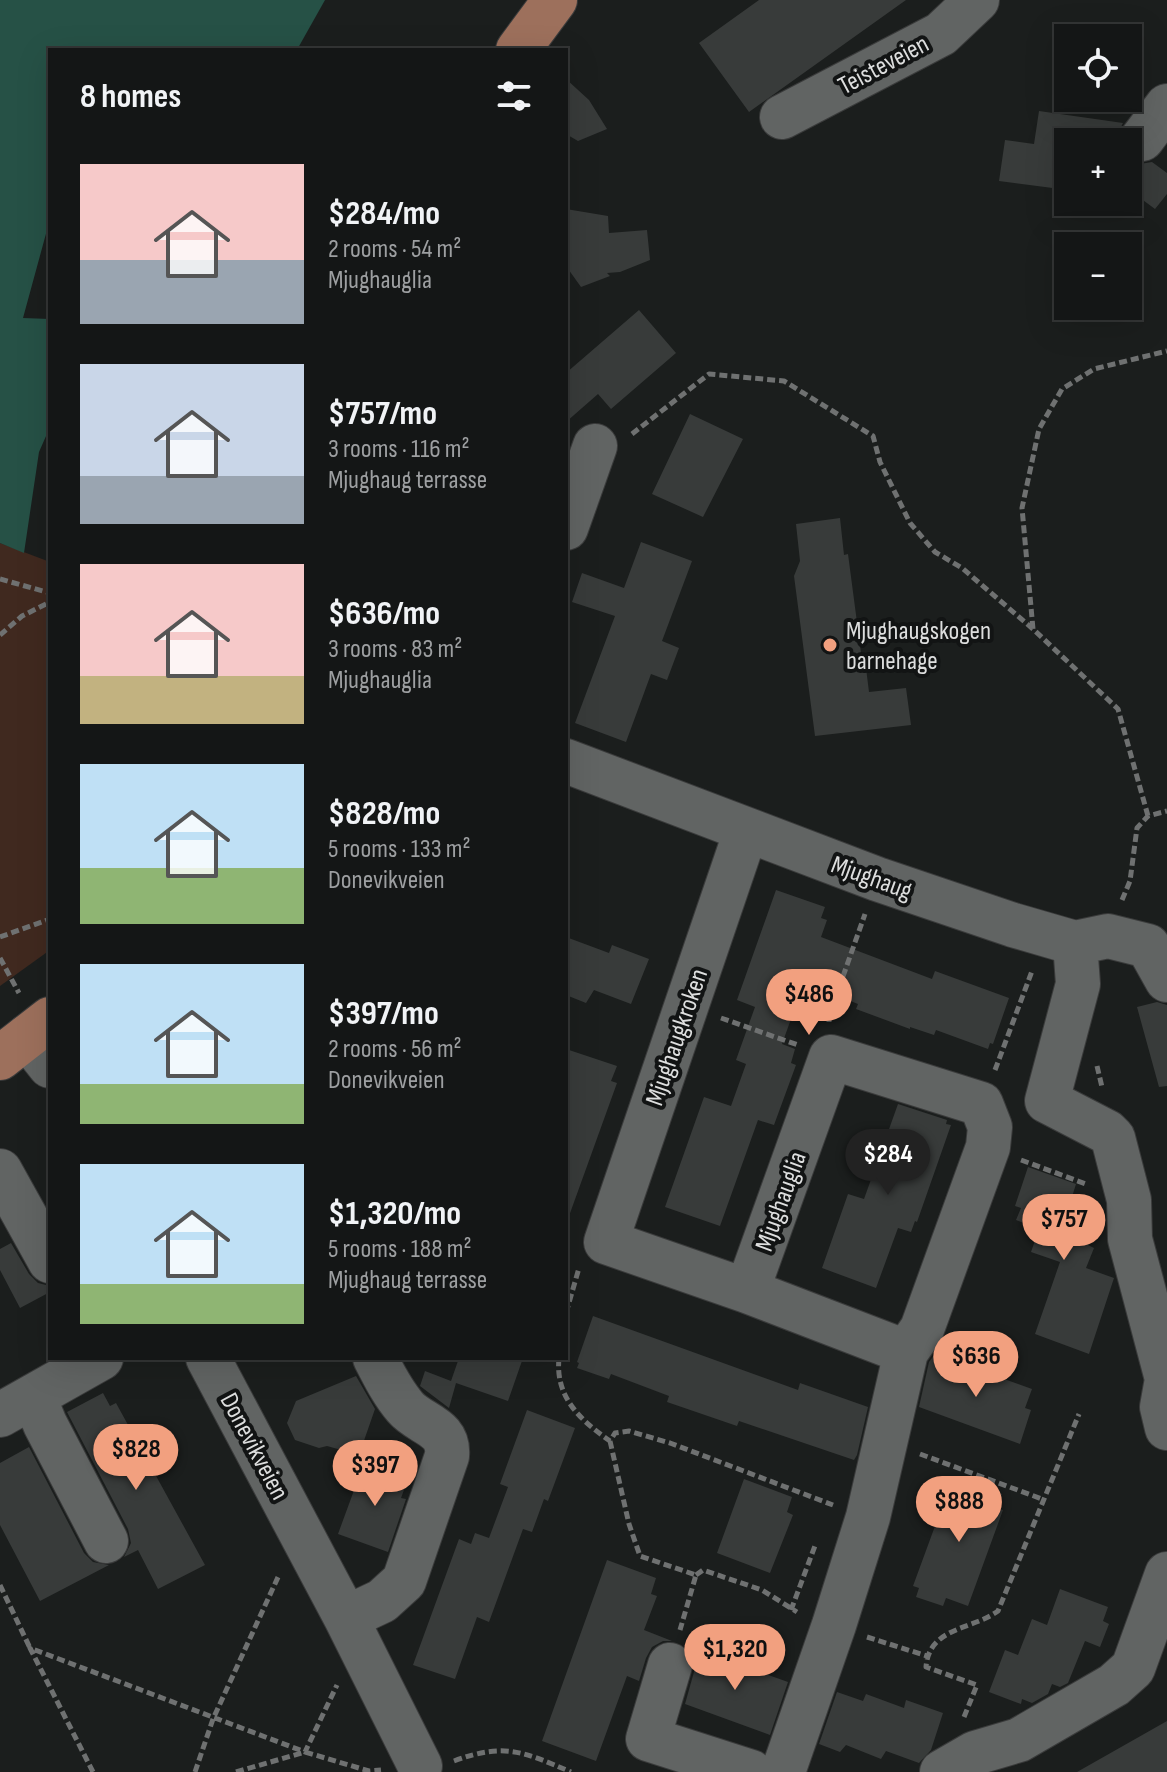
<!DOCTYPE html>
<html lang="en">
<head>
<meta charset="utf-8">
<style>
	body { margin:0; font-family:"Sofia Sans Condensed",sans-serif; background:#1d1f1f; color:#f1f3f6; height:100vh; display:flex; flex-direction:column; font-size:30px; white-space:nowrap }
	* { box-sizing:border-box; margin:0 }
	p { font-size:26px; color:#9d9fa1 }
	.icon { flex:none; width:44px; height:44px; fill:none; stroke:currentColor; stroke-width:2; stroke-linecap:round; stroke-linejoin:round }
	.map { position:relative; flex:1; overflow:hidden }
	.details { position:absolute; left:48px; top:48px; width:520px; height:1312px; display:flex; flex-direction:column; background:#141616; border-radius:0px; box-shadow:0 8px 32px #0002,0 0 0 2px #333535 }
	.details>* { flex:none }
	.tools { position:absolute; left:1054px; top:24px; display:grid; gap:16px }
	.tools a { display:grid; place-items:center; width:88px; height:88px; border-radius:0px; background:#141616; box-shadow:0 8px 32px #0002,0 0 0 2px #333535; font-size:40px }
	.price { position:absolute; translate:-50% -68px; padding:0 18px; border-radius:28px; background:#f2a07f; color:#111; font-size:26px; line-height:52px; filter:drop-shadow(0 2px 4px #0008) }
	.price::after { content:''; position:absolute; left:50%; top:48px; width:24px; height:18px; margin-left:-12px; background:inherit; clip-path:polygon(0 0,100% 0,50% 100%) }
	.price.active { background:#222; color:#fff }
	ul { padding:0; list-style:none }
	li { display:flex; align-items:center; gap:24px; height:200px; padding:0 32px }
	li span { display:grid; place-items:center; flex:none; width:224px; height:160px; border-radius:0px; color:#555 }
	li>.icon { margin-inline-start:auto }
	span .icon { width:96px; height:96px; fill:#fffc; stroke-width:1 }
	li b { font-size:34px }
	h2 { display:flex; justify-content:space-between; align-items:center; height:96px; padding:0 32px; font-size:34px }
	.map>svg:first-child { display:block }
</style>
</head>
<body>
<div class="map">
<svg width="1167" height="1772" viewBox="0 0 1167 1772">
	<rect width="100%" height="100%" fill="#1b1e1d"/>
	<path fill="#40291f" d="M0 543 50 562V950L0 986Z"/>
	<path fill="#265146" d="M0 0H325L298 48 274 50H50V219L23 318 50 319V427L39 452 24 553 0 543Z"/>
	<path fill="#383b3a" d="M759 0H906L749 112 699 43Z
		M566 79 589 100 607 129 578 141 566 134Z
		M1039 111 1123 123 1117 135 1118 142H1068V190L999 181 1005 140 1034 144Z
		M1128 159 1140 164 1152 162 1167 173V194L1155 209 1128 189Z
		M566 209 608 216 609 233 647 230 650 260 620 272 607 273 610 276 581 287 566 266Z
		M639 310 676 353 611 409 598 394 566 422V373Z
		M690 414 743 439 703 517 652 494Z
		M840 518 844 555 848 554 863 668H866L869 692 906 688 911 725 815 736 794 576 800 561 796 524Z
		M641 542 692 561 662 641 679 648 667 680 651 674 626 742 575 723 615 616 572 602 582 573 624 588Z
		M776 890 825 907 821 918 827 920 821 937 932 979 935 971 1009 998 993 1044 990 1043 988 1049 936 1030 934 1035 910 1027V1029L856 1009 858 1004 804 983 782 1044 795 1049 791 1063 796 1065 774 1125 758 1120 720 1226 665 1207 704 1097 731 1106 746 1064 736 1060 755 1007 737 1000Z
		M566 937 609 953 612 945 649 959 631 1004 594 990 586 1003 566 995Z
		M1157 1002 1167 1005V1086L1159 1087 1137 1007Z
		M566 1049 617 1066 611 1081 617 1083 569 1216 566 1215Z
		M898 1104 947 1120 946 1124 951 1125 917 1222 915 1221 911 1232 898 1228 876 1288 822 1268 848 1194 864 1199Z
		M1028 1167 1076 1184 1071 1200 1077 1201 1070 1222 1093 1230 1088 1245 1094 1248 1086 1268 1114 1278 1089 1354 1035 1334 1060 1262 1031 1252 1039 1229 1016 1220 1021 1208 1015 1206Z
		M11 1243 29 1274 38 1283 50 1286V1292L20 1308 0 1270V1249Z
		M593 1316 798 1390 800 1383 868 1407 857 1455 854 1460 739 1421 737 1426 667 1402 669 1396 611 1374 609 1379 577 1368 579 1363 577 1362Z
		M935 1354 1032 1389 1025 1408 1031 1410 1020 1444 919 1407 929 1362Z
		M459 1358H523L508 1401 456 1383 449 1408 420 1386 425 1371 451 1381Z
		M356 1376 375 1409 359 1455 327 1446 319 1448 295 1440 287 1423 296 1401Z
		M103 1393 110 1406 116 1403 205 1565 158 1589 138 1550 124 1557 131 1543 128 1529 67 1412Z
		M527 1410 575 1428 548 1501 544 1499 532 1532 523 1529 489 1622 477 1617 455 1679 413 1665 459 1539 471 1544 475 1533 489 1538 508 1487 500 1484Z
		M29 1447 84 1553 93 1562 109 1565 40 1601 0 1525V1463Z
		M364 1463 408 1479 401 1498 406 1499 388 1552 338 1534Z
		M953 1477 1002 1494 997 1508 1003 1510 968 1606 946 1598 943 1606 916 1597 919 1588 913 1586Z
		M744 1479 792 1497 787 1512 793 1515 770 1573 717 1553Z
		M607 1560 656 1578 651 1594 657 1596 644 1630 672 1641H663L652 1647 646 1658 639 1681 627 1676 596 1761 542 1741Z
		M1060 1589 1108 1607 1103 1621 1109 1624 1100 1647 1085 1641 1068 1683 1060 1687 1052 1684 1048 1694 1032 1703 1022 1699 1021 1704 989 1692 1005 1650 1018 1655 1032 1619 1047 1625Z
		M683 1645 788 1682 770 1735 685 1704 694 1672V1660L689 1648Z
		M837 1692 863 1701 866 1694 904 1708 906 1700 943 1713 931 1750 919 1763 886 1751 881 1759 846 1745 840 1752 819 1744Z
		M1167 1721V1772H1077Z"/>
	<g fill="none" stroke-linecap="round" stroke-linejoin="round">
		<g stroke="#3a3b3b" stroke-width="46">
			<path id="minor" d="M782 117 941 34 977 0
				M1142 139 1167 106
				M566 528 595 446
				M566 761 877 879 1013 925 1075 943 1108 936 1148 946 1167 980
				M746 831 606 1242 747 1291 906 1352 868 1517 834 1625 783 1772
				M1075 943 1078 984 1047 1101 1107 1132 1113 1138 1129 1200 1130 1239 1167 1379
				M27 1037 50 1066
				M0 1171 50 1261
				M747 1291 831 1057 981 1104 990 1127 988 1147 922 1329 906 1352
				M208 1358 346 1618 420 1766
				M1167 1379 1162 1407 1167 1428
				M34 1397 45 1424 106 1541
				M0 1415 101 1358
				M346 1618 382 1601 404 1581 447 1456C450 1426 420 1425 405 1407 392 1392 384 1375 375 1358
				M670 1665 648 1739 751 1772
				M942 1772 975 1753 1019 1740 1114 1685 1133 1668 1167 1574"/>
		</g>
		<g stroke="#3a3b3b" stroke-width="46">
			<path id="major" d="M518 50 555 0
				M0 1058 50 1019"/>
		</g>
		<path stroke="#6f7171" stroke-width="5" stroke-dasharray="8 4" stroke-linecap="butt" d="M632 434 709 374 784 381 873 436 880 462 910 523 935 552 962 568 1033 629
			M0 579 50 593
			M0 635 22 616 50 602
			M1148 816 1118 709 1033 629 1022 508 1039 429 1062 389 1094 369 1167 351
			M1122 900 1130 881 1137 828 1148 816 1167 811
			M0 937 50 919
			M0 958 19 993
			M721 1018 798 1045
			M829 1022V1016L865 914
			M1097 1066 1102 1087
			M995 1070 1032 971
			M1021 1160 1086 1184
			M566 1313 579 1268
			M559 1358C555 1397 580 1420 610 1441L615 1433 629 1431 670 1443 833 1505
			M610 1441 629 1524 640 1556 696 1575 680 1630
			M920 1454 1042 1499
			M696 1575 703 1570 762 1590 797 1612
			M0 1585 30 1648
			M791 1610 816 1543
			M867 1637 927 1656
			M964 1717 977 1685 926 1667C929 1627 972 1630 998 1611L1079 1414
			M454 1761C505 1742 524 1752 571 1772
			M93 1772 30 1648 305 1752 337 1685
			M195 1772 213 1719 279 1575
			M236 1772 305 1752 369 1771 381 1770"/>
		<use href="#minor" stroke="#616463" stroke-width="44"/>
		<use href="#major" stroke="#9d705c" stroke-width="44"/>
	</g>
	<circle fill="#f2a07f" stroke="#121414" stroke-width="3" cx="830" cy="645" r="8"/>
	<g text-anchor="middle" stroke-width="8" stroke-linejoin="round" paint-order="stroke">
		<g font-size="26" fill="#dddede" stroke="#121414">
			<text transform="translate(883 64) rotate(-28)" y="9">Teisteveien</text>
			<text transform="translate(872 877) rotate(20)" y="9">Mjughaug</text>
			<text transform="translate(676 1037) rotate(-71)" y="9">Mjughaugkroken</text>
			<text transform="translate(780 1201) rotate(-70)" y="9">Mjughauglia</text>
			<text transform="translate(255 1446) rotate(62)" y="9">Donevikveien</text>
		</g>
		<g font-size="26" fill="#dddede" stroke="#121414" text-anchor="start">
			<text x="846" y="639">Mjughaugskogen<tspan x="846" dy="30">barnehage</tspan></text>
		</g>
	</g>
</svg>
<div class="tools">
<a><svg class="icon" aria-label="locate" viewBox="0 0 24 24"><circle cx="12" cy="12" r="6"/><path d="M12 2v4M12 18v4M2 12h4M18 12h4"/></svg></a>
<a>+</a>
<a>−</a>
</div>
<b class="price" style="left:809px;top:1037px">$486</b>
<b class="price active" style="left:888px;top:1197px">$284</b>
<b class="price" style="left:1064px;top:1262px">$757</b>
<b class="price" style="left:976px;top:1399px">$636</b>
<b class="price" style="left:136px;top:1492px">$828</b>
<b class="price" style="left:375px;top:1508px">$397</b>
<b class="price" style="left:959px;top:1544px">$888</b>
<b class="price" style="left:735px;top:1692px">$1,320</b>
<section class="details">
<h2>8 homes<svg class="icon" aria-label="filters" viewBox="0 0 24 24"><path d="M4 7h16M4 17h16"/><circle cx="9" cy="7" r="2"/><circle cx="15" cy="17" r="2"/></svg></h2>
<ul>
<li><span style="background:linear-gradient(#f6c9c9 60%,#9aa5b1 0)"><svg class="icon" aria-label="home" viewBox="0 0 24 24"><path d="M3 11l9-7 9 7M6 9v11h12V9"/></svg></span><div><b>$284/mo</b><p>2 rooms · 54 m²</p><p>Mjughauglia</p></div></li>
<li><span style="background:linear-gradient(#c9d6e8 70%,#9aa5b1 0)"><svg class="icon" aria-label="home" viewBox="0 0 24 24"><path d="M3 11l9-7 9 7M6 9v11h12V9"/></svg></span><div><b>$757/mo</b><p>3 rooms · 116 m²</p><p>Mjughaug terrasse</p></div></li>
<li><span style="background:linear-gradient(#f6c9c9 70%,#c2b280 0)"><svg class="icon" aria-label="home" viewBox="0 0 24 24"><path d="M3 11l9-7 9 7M6 9v11h12V9"/></svg></span><div><b>$636/mo</b><p>3 rooms · 83 m²</p><p>Mjughauglia</p></div></li>
<li><span style="background:linear-gradient(#bfe0f5 65%,#8fb573 0)"><svg class="icon" aria-label="home" viewBox="0 0 24 24"><path d="M3 11l9-7 9 7M6 9v11h12V9"/></svg></span><div><b>$828/mo</b><p>5 rooms · 133 m²</p><p>Donevikveien</p></div></li>
<li><span style="background:linear-gradient(#bfe0f5 75%,#8fb573 0)"><svg class="icon" aria-label="home" viewBox="0 0 24 24"><path d="M3 11l9-7 9 7M6 9v11h12V9"/></svg></span><div><b>$397/mo</b><p>2 rooms · 56 m²</p><p>Donevikveien</p></div></li>
<li><span style="background:linear-gradient(#bfe0f5 75%,#8fb573 0)"><svg class="icon" aria-label="home" viewBox="0 0 24 24"><path d="M3 11l9-7 9 7M6 9v11h12V9"/></svg></span><div><b>$1,320/mo</b><p>5 rooms · 188 m²</p><p>Mjughaug terrasse</p></div></li>
</ul>
</section>
</div>
</body>
</html>
